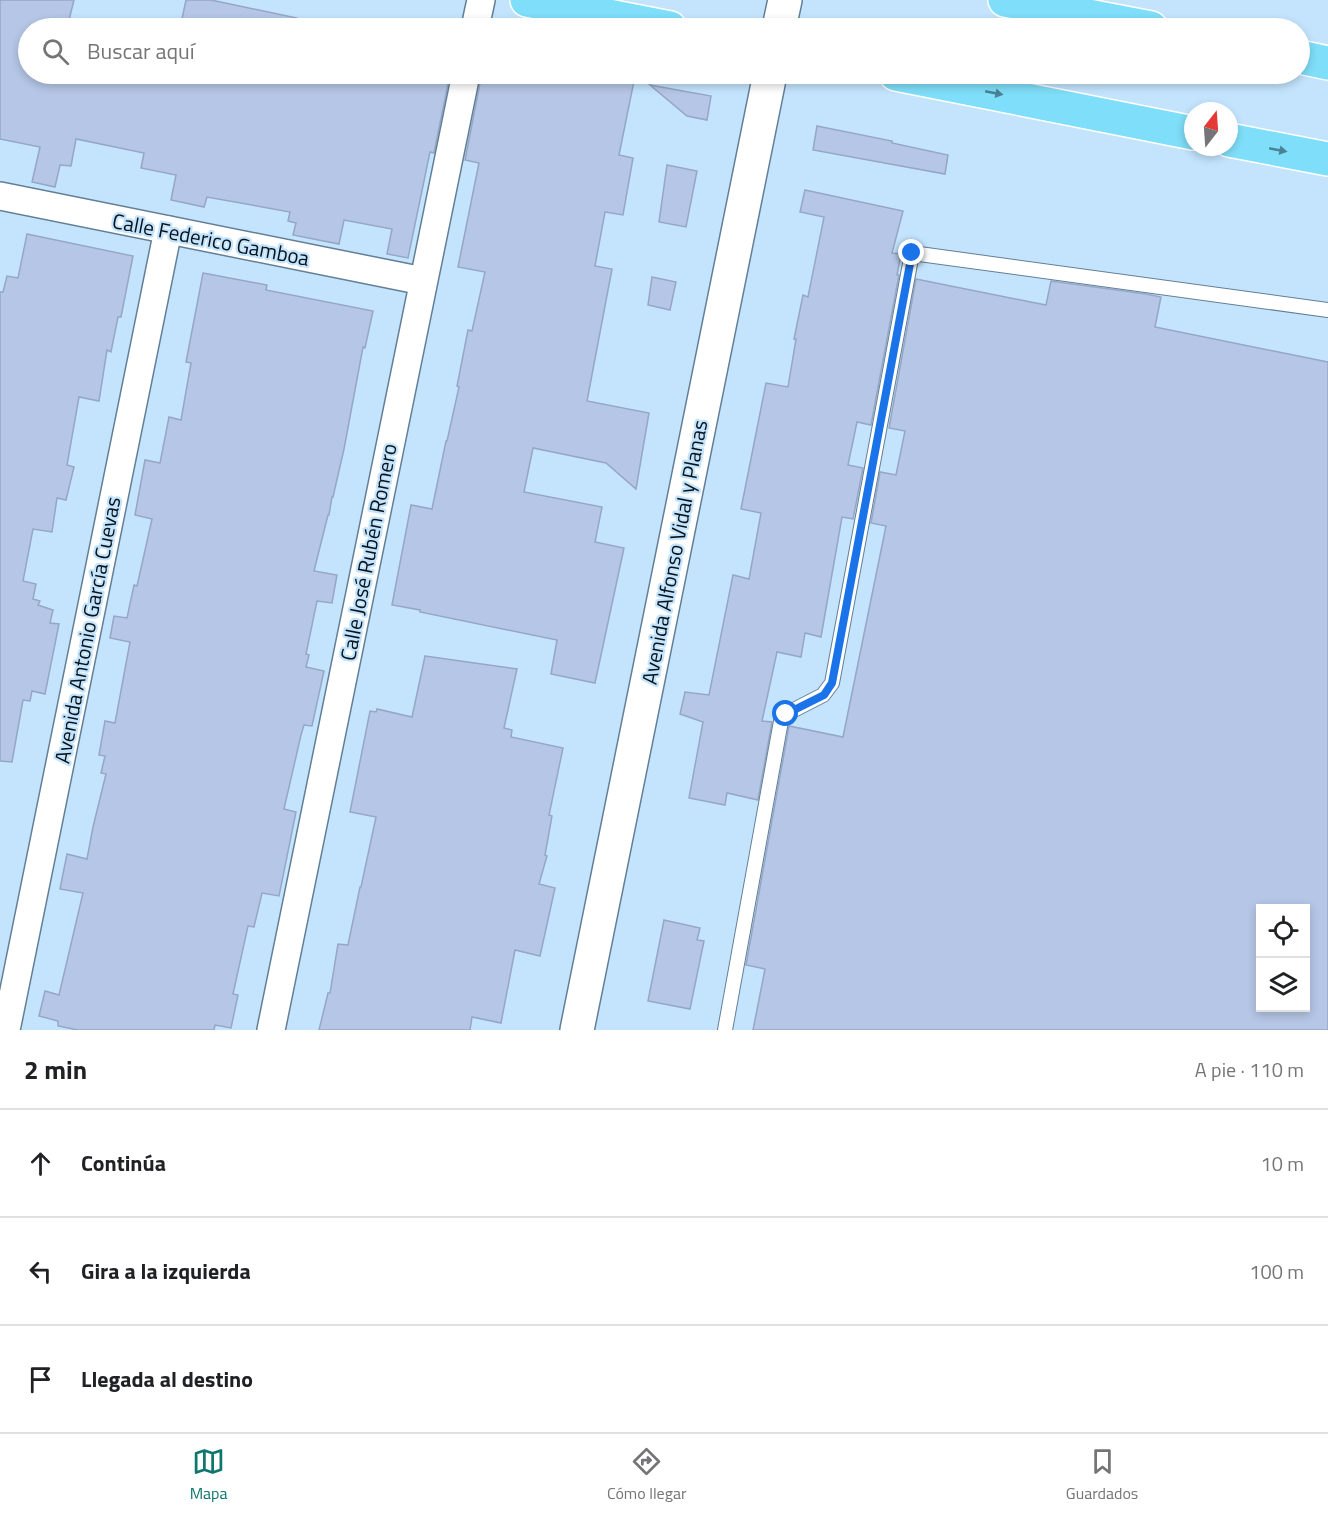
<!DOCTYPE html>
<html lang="es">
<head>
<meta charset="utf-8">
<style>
  :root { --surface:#fff; --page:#f2f2f2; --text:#202124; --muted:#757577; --line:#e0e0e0; --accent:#0f766e }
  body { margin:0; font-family:"Titillium Web",sans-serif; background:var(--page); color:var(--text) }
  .controls { position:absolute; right:18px; bottom:18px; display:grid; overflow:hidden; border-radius:0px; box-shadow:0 3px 9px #0003 }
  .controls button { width:54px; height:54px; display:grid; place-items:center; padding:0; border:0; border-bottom:2px solid var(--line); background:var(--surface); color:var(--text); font:30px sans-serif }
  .compass { position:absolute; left:1184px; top:102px; width:54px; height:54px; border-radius:50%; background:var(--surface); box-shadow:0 3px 9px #0003; rotate:17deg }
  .stop { position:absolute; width:18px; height:18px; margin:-14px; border:4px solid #1a73e8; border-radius:50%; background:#fff }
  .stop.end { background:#1a73e8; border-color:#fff; box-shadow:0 2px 6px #0008 }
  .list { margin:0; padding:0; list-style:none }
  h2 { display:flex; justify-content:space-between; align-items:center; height:78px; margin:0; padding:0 24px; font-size:26px }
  h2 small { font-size:20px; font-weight:400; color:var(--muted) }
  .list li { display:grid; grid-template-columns:39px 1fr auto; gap:18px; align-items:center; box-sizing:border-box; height:108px; padding:0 24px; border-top:2px solid var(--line) }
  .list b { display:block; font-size:22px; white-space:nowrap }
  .list em { font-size:20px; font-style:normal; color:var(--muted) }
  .icon { flex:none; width:33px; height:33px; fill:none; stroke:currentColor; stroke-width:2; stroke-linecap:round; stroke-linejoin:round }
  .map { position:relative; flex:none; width:1328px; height:1030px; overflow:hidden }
  .search { position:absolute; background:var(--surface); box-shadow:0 3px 9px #0003; left:18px; right:18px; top:18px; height:66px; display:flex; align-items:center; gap:15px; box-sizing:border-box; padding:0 21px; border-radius:33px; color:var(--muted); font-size:22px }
  .sheet { height:402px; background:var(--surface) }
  nav { display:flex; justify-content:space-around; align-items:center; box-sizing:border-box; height:84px; border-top:2px solid var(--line); background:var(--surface); font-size:16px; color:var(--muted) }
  nav a { display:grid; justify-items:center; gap:3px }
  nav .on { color:var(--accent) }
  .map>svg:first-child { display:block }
  .building { fill:#b5c6e6; stroke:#96a6c5; stroke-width:1.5; fill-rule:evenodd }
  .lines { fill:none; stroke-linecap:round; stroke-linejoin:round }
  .service-casing { stroke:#627f96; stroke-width:16 }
  .minor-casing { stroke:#627f96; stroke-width:30 }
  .secondary-casing { stroke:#627f96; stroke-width:36 }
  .primary-casing { stroke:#fff; stroke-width:36 }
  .service { stroke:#fff; stroke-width:14 }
  .minor { stroke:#fff; stroke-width:27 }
  .secondary { stroke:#fff; stroke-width:33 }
  .primary { stroke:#7fdef9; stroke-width:33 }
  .oneway { fill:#498396 }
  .route { stroke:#1a73e8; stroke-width:8 }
  .labels { text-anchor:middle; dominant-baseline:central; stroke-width:4.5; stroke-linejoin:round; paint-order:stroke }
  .street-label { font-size:21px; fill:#08141c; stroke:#c4e4fe }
</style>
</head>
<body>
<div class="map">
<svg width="1328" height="1030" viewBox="0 0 1328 1030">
  <rect width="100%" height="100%" fill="#c4e4fe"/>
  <g class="building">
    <polygon points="0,0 74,0 67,28 28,28 28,74 450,74 434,153 430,152 408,258 387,254 392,229 344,220 339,244 293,235 296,223 288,221 290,212 207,197 204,207 171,200 176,175 141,168 144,153 76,139 71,166 60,165 55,187 32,182 40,147 0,139"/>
    <polygon points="186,0 211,0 297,18 296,28 180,28"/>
    <polygon points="485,74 597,74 634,81 619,155 633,158 623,215 605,212 595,266 612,269 587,401 649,413 636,489 606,463 533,448 524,492 602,507 595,542 624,548 595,683 551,674 557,640 420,612 420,610 392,605 411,505 432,509 446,441 447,441 459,387 457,386 468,330 472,331 485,272 458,267 479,163 465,160 481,78 484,79"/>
    <polygon points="650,85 711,96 707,120 687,116"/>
    <polygon points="817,126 892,141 892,143 948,155 945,174 813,150"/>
    <polygon points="667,165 697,171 686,227 659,222"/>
    <polygon points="805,190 903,211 892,253 901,254 897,275 899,275 871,425 857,422 848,465 863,468 853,519 842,517 821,637 805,633 801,657 777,652 762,721 772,722 758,800 727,793 725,805 689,798 703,722 680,714 685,692 709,695 733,575 749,579 761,513 741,509 766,383 788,387 796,339 794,339 803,295 808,297 824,217 800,212"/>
    <polygon points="27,234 133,256 121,317 118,317 111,352 107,350 99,401 79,397 67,465 74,467 66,500 57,498 52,532 33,529 23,581 36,584 33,599 40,601 38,605 53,610 50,623 59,624 45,694 32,691 30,701 23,700 12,762 0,761 0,292 3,292 7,276 18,278"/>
    <polygon points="203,273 267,285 266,290 373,311 365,348 363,347 344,449 333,497 332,497 329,515 328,515 314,571 337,575 332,603 317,601 306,654 309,655 306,667 324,671 312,726 304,725 301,735 284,809 296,812 279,896 262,893 254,927 248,926 233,994 238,995 231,1028 215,1025 214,1030 78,1030 58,1026 58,1021 39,1016 45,991 59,995 83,893 60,889 67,854 87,859 93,827 106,774 101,773 105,756 99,755 105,721 115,723 130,642 110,638 114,616 127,618 134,585 137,586 152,519 135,515 145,460 160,463 169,417 181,420 191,363 186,362"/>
    <polygon points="652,277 676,282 670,310 648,305"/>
    <path d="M916 279 1046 305 1051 281 1146 294 1161 297 1155 327 1328 362V1030H753L765 969 746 965 789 726 843 737 886 526 871 523 880 472 896 475 905 431 889 428ZM1260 909H1305V1008H1260Z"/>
    <polygon points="425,656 517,669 504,728 512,730 511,737 563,748 549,815 552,816 545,855 547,856 539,884 555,888 540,956 515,950 501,1023 472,1017 470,1030 319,1030 328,993 330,993 338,944 348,945 360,887 361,887 376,817 350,812 370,711 376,712 377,709 412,717"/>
    <polygon points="664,920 700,928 697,940 704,941 690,1009 648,1001"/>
  </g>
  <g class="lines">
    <g class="service-casing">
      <polyline id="service" points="725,1030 781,721 786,714 823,695 832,683 912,253 1328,310"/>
    </g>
    <g class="minor-casing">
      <g id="minor">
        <polyline points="475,28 481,0"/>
        <polyline points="0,196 423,281"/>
        <polyline points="6,1030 168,230"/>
        <polyline points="271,1030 466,74"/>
      </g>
    </g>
    <g class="secondary-casing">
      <g id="secondary">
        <polyline points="779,28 785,0"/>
        <polyline points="577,1030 770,74"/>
      </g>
    </g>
    <g class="primary-casing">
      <g id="primary">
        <polyline points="527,0 670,28"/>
        <polyline points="1005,0 1151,28"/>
        <polyline points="1300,57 1328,63"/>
        <polyline points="896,74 1193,133"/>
        <polyline points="1229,140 1328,159"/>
      </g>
    </g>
    <use href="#service" class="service"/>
    <use href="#minor" class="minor"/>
    <use href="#secondary" class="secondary"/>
    <use href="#primary" class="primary"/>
  </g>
  <defs><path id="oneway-solid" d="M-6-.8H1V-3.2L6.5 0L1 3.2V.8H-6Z" transform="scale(1.5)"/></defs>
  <g class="oneway">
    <use href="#oneway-solid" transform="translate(994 93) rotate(11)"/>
    <use href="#oneway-solid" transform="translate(1278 150) rotate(11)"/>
  </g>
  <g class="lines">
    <polyline class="route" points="786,714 824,695 832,683 912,253"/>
  </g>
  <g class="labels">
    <g class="street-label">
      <text transform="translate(211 239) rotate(11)">Calle Federico Gamboa</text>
      <text transform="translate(368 552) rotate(-79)">Calle José Rubén Romero</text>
      <text transform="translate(674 552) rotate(-79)">Avenida Alfonso Vidal y Planas</text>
      <text transform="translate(87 630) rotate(-79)">Avenida Antonio García Cuevas</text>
    </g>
  </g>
</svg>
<div class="controls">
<button><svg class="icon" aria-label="locate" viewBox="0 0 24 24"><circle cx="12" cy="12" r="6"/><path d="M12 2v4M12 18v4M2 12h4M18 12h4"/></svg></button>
<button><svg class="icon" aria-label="layers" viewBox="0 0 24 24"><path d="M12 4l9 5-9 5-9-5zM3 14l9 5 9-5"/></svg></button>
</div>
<svg class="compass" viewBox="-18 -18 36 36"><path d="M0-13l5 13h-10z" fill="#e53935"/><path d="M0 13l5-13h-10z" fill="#757577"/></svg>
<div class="stop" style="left:786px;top:714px"></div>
<div class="stop end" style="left:912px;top:253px"></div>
<div class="search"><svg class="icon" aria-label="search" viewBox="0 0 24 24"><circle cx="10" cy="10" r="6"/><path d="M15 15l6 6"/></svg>Buscar aquí</div>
</div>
<section class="sheet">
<h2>2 min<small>A pie · 110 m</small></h2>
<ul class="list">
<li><svg class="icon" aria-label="ahead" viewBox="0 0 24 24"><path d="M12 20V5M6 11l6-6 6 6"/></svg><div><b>Continúa</b></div><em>10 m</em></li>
<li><svg class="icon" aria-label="left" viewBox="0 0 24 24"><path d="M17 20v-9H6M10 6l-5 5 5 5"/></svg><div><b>Gira a la izquierda</b></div><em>100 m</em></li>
<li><svg class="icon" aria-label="arrive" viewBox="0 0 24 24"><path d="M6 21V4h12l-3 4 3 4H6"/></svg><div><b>Llegada al destino</b></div></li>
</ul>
</section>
<nav>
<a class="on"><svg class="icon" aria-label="map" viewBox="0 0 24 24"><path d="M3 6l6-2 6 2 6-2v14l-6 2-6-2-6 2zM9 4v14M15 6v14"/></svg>Mapa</a>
<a><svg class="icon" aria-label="directions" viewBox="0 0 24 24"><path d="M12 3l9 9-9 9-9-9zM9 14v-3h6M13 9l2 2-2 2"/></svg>Cómo llegar</a>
<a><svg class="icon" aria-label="saved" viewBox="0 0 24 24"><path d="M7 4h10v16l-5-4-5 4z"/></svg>Guardados</a>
</nav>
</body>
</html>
